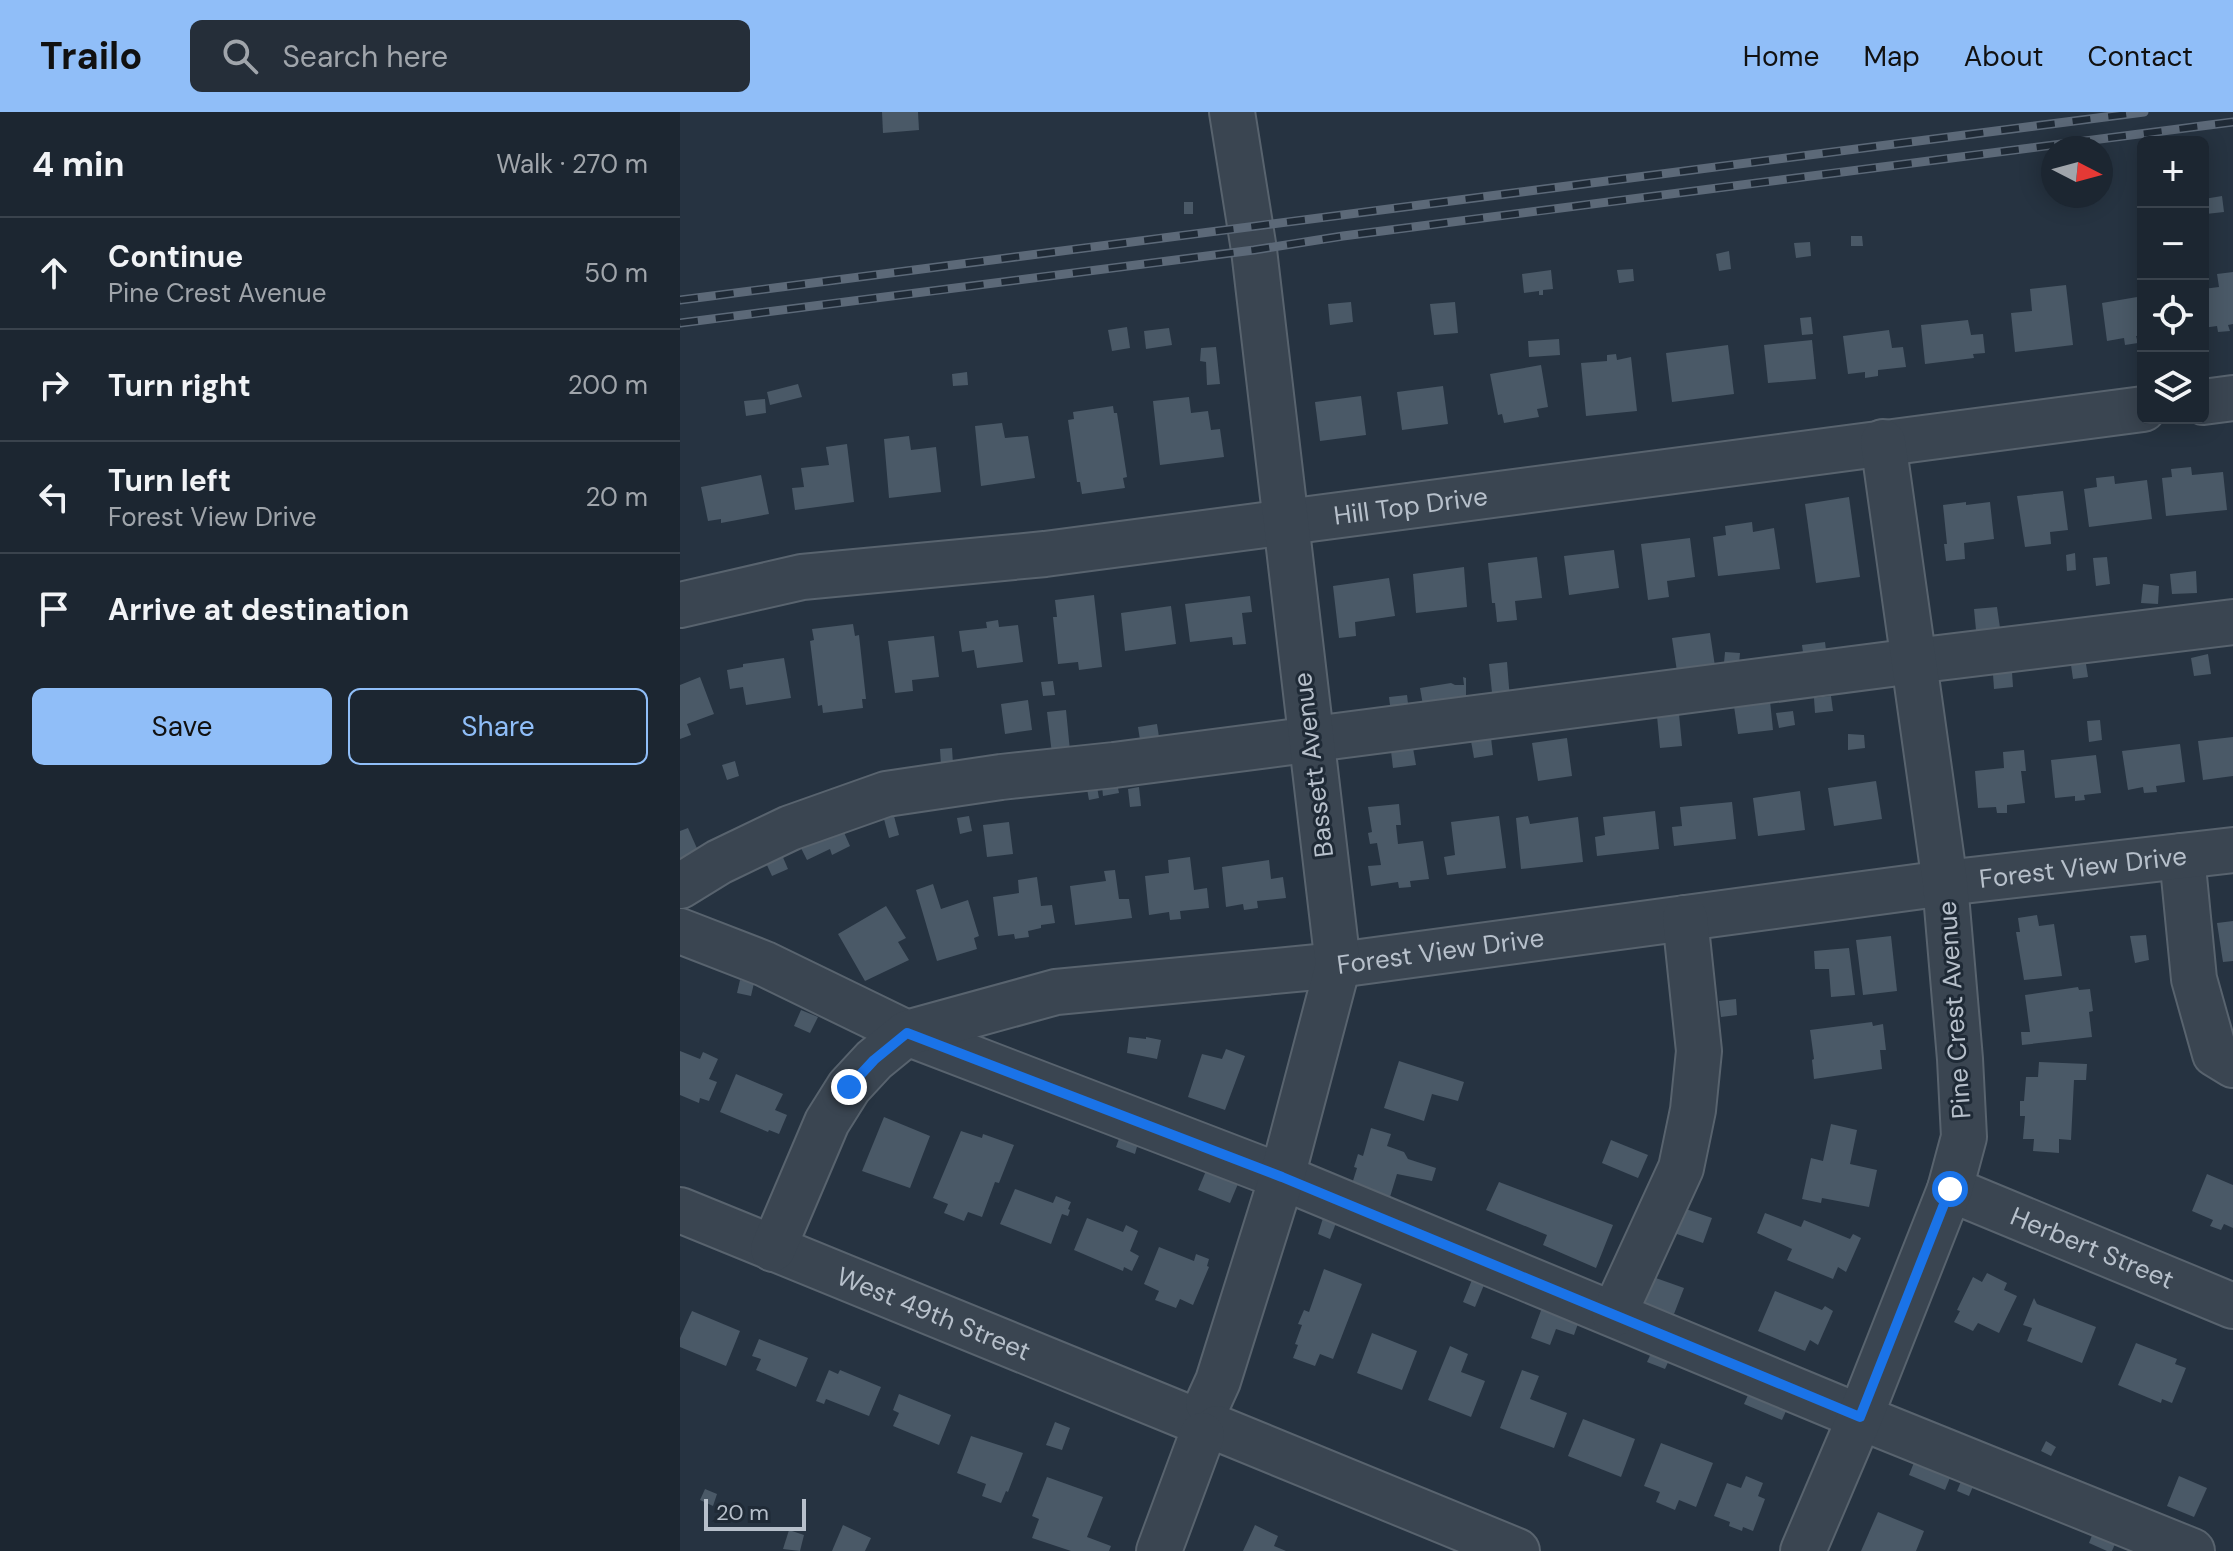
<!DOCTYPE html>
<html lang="en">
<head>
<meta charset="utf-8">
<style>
  :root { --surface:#1c2631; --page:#252e39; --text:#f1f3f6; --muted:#a0a5ab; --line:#3a434d; --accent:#90bef8 }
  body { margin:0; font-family:"DM Sans",sans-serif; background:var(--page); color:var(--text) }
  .controls { position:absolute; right:24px; top:24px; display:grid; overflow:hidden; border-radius:12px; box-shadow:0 4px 20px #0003 }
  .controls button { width:72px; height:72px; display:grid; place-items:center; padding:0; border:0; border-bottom:2px solid var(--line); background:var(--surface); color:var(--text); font:40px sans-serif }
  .compass { position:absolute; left:1361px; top:24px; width:72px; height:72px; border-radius:50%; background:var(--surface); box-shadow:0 4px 20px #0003; rotate:96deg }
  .scale { position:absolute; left:24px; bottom:20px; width:102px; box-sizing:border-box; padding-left:8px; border:4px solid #b7c0cb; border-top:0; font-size:22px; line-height:28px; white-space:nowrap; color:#b7c0cb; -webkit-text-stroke:6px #1f2a36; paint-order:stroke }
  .stop { position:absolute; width:24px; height:24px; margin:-18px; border:6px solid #1a73e8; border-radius:50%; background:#fff }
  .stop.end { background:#1a73e8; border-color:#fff; box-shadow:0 2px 8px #0008 }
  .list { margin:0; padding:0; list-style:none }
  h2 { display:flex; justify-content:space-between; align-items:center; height:104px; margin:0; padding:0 32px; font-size:34px }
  h2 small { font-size:26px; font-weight:400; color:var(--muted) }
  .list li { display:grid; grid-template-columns:52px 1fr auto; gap:24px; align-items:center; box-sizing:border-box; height:112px; padding:0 32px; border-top:2px solid var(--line) }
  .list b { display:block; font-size:30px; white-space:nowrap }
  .list p { margin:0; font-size:26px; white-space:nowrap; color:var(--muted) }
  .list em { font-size:26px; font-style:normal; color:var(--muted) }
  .actions { display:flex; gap:16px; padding:24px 32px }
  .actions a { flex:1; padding:18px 0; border:2px solid var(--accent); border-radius:12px; text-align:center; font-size:28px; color:var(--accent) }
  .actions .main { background:var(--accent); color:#111 }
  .icon { flex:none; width:44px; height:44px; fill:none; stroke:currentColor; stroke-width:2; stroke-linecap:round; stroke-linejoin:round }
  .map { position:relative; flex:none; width:1553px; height:1439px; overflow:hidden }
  header { display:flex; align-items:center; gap:48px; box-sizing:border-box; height:112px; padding:0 40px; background:var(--accent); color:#111 }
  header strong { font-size:38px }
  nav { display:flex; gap:44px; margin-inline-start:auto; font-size:28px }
  .search { width:560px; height:72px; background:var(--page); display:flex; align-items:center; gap:20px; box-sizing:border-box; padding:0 28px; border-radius:12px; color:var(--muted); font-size:30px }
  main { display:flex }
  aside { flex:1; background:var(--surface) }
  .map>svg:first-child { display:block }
  .building { fill:#4a5967 }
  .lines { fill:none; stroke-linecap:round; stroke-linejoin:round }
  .minor-casing { stroke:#58636e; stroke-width:48 }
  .minor { stroke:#3a4551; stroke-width:44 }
  .rail-casing { stroke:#5c6978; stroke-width:9 }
  .rail { stroke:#1f2a36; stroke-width:6; stroke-dasharray:18; stroke-linecap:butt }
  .route { stroke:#1a73e8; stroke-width:10 }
  .labels { text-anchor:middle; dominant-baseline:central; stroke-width:6; stroke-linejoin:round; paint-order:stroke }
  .street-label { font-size:26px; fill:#b7c0cb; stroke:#1f2a36 }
</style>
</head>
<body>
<header>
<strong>Trailo</strong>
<div class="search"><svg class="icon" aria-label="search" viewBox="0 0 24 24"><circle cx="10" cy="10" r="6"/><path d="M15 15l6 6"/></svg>Search here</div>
<nav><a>Home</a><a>Map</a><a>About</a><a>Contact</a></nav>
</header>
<main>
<aside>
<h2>4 min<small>Walk · 270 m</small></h2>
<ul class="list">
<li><svg class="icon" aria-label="ahead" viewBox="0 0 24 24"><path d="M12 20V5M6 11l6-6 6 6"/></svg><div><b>Continue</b><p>Pine Crest Avenue</p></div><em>50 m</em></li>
<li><svg class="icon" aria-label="right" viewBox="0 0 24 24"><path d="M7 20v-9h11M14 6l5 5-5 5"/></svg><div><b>Turn right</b></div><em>200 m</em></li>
<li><svg class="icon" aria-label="left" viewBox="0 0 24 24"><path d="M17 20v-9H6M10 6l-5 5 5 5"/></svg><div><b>Turn left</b><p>Forest View Drive</p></div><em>20 m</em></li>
<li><svg class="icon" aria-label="arrive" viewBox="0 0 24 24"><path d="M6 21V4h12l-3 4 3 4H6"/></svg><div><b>Arrive at destination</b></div></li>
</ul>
<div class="actions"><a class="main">Save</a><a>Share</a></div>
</aside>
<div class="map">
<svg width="1553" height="1439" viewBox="0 0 1553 1439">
  <rect width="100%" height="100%" fill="#263341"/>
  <g class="building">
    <polygon points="202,0 238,0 239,18 203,21"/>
    <polygon points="1542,84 1544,100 1526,102 1524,87"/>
    <rect x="504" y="90" width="9" height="12"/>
    <polygon points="1171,124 1182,124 1183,134 1171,134"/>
    <polygon points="1130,130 1131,144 1116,146 1114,131"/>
    <polygon points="1049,139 1051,157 1039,159 1036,142"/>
    <polygon points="953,157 954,169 939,171 937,158"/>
    <polygon points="871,158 873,177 863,178 863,183 859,183 859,179 844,181 842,162"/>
    <polygon points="1553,160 1553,212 1548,213 1550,219 1538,220 1537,214 1523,216 1523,177 1539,175 1537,162"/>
    <polygon points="1386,173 1393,233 1335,240 1331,201 1352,199 1350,177"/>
    <polygon points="1463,184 1463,224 1456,224 1458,231 1445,233 1444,226 1427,229 1422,191"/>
    <polygon points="671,190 673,210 650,213 648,192"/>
    <polygon points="775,190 778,221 754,223 750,192"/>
    <polygon points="1131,205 1133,222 1122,223 1120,206"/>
    <polygon points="1288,208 1291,223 1303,222 1305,241 1293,242 1294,246 1245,252 1241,213"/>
    <polygon points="447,215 450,236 432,239 428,218"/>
    <polygon points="489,216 492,233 466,237 464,219"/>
    <polygon points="1209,218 1212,236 1223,235 1226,255 1198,258 1198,264 1185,266 1185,260 1168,262 1163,224"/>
    <polygon points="879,227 880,243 849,245 848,229"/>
    <polygon points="1132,228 1136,267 1088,271 1084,233"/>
    <polygon points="1048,233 1054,282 992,290 986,241"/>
    <polygon points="536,235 540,272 527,273 526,250 520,249 521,236"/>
    <polygon points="936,242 937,248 951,245 957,299 906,304 901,251 927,249 927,243"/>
    <polygon points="861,253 868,295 857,297 859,305 824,311 822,302 818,303 810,262"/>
    <polygon points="287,260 288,273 273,274 272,262"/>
    <polygon points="118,272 122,285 90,293 87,280"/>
    <polygon points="763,274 768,312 722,318 717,280"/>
    <polygon points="681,284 686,323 640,329 635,290"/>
    <polygon points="509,285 511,301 528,299 531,318 540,317 544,345 480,353 473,289"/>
    <polygon points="85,287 86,301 66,304 64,289"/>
    <polygon points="433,294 434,301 437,301 447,365 443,366 445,376 402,382 400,370 397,370 388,308 394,307 393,300"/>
    <polygon points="322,311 325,326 348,324 355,366 301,374 295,314"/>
    <polygon points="229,324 231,338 256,335 261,380 209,386 204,327"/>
    <polygon points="167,332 174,390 115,398 112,376 124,375 121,356 149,353 146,335"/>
    <polygon points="1511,355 1512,363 1543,360 1547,398 1486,404 1482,366 1492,365 1491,357"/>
    <polygon points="81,363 89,402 41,411 41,407 28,409 21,375"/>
    <polygon points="1434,364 1435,372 1467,368 1472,407 1409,415 1404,377 1417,375 1416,366"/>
    <polygon points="1383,379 1388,418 1370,420 1371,432 1345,435 1337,384"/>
    <polygon points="1169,385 1180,465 1136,471 1125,392"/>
    <polygon points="1286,390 1286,393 1310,390 1314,427 1284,431 1285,447 1266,449 1264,432 1267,432 1263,393"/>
    <polygon points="1072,410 1073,420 1094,416 1100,457 1038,464 1033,425 1046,423 1045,414"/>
    <polygon points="1010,426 1015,465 987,469 989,485 968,488 961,432"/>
    <polygon points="934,438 939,476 889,483 884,444"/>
    <polygon points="1395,441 1396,458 1387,459 1386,443"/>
    <polygon points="857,445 862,486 835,489 837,508 817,510 815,491 812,491 808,451"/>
    <polygon points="1427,445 1430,472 1416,474 1413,446"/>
    <polygon points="784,455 787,495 736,501 733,462"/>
    <polygon points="1516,459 1517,481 1492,482 1490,462"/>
    <polygon points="709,466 715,504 675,510 676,524 659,526 653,474"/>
    <polygon points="1463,472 1479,474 1478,492 1461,491"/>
    <polygon points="414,483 422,555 399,558 398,550 378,552 373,505 377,505 375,488"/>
    <polygon points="570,484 572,500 562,501 566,532 553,533 552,525 510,530 505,492"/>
    <polygon points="491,494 496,532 445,539 441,501"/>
    <polygon points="1317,495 1320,516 1296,518 1294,497"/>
    <polygon points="318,508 319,515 338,513 343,550 297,556 294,538 282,540 279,519 307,516 306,510"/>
    <polygon points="173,512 175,524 179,523 186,587 182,587 183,596 143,601 142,593 138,594 130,529 134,528 132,517"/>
    <polygon points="1030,521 1036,561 998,566 992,526"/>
    <polygon points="254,524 259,565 232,568 233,579 215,581 208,529"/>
    <polygon points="1145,530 1147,546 1124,548 1122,533"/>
    <polygon points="1045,540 1060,541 1059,552 1044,551"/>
    <polygon points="1528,542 1531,562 1514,564 1511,546"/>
    <polygon points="104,546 111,586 66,593 63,575 50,577 47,558 63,555 63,552"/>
    <polygon points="827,550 830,588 813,590 809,552"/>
    <polygon points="1406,552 1408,565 1393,567 1391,553"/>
    <polygon points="1332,560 1333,575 1314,577 1313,562"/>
    <polygon points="20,565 34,602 7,612 11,623 0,627 0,573"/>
    <polygon points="783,565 786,566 786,589 744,599 740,576 771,571 775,573 784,573"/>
    <polygon points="373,569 375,583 363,584 361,570"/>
    <polygon points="727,583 729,600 711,601 709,585"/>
    <polygon points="1151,584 1153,599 1135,601 1134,586"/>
    <polygon points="348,588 352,618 325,622 321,592"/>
    <polygon points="1090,589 1093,618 1058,622 1054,594"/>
    <polygon points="386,598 390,639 372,642 367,600"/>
    <polygon points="1113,599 1115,613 1099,616 1096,601"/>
    <polygon points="999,602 1002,634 980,636 977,604"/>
    <polygon points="1420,608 1422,628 1409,630 1407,609"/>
    <polygon points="477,612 479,625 460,628 458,615"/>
    <polygon points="1168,622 1184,623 1185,636 1168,638"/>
    <polygon points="1553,625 1553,664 1523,668 1518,629"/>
    <polygon points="811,626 813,643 794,646 791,629"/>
    <polygon points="887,626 892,664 858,669 852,631"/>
    <polygon points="1500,632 1505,670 1476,674 1477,680 1464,681 1463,675 1448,678 1442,639"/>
    <polygon points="272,636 273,652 261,653 260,637"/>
    <polygon points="733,636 736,653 713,656 711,639"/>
    <polygon points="1344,638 1346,659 1341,659 1345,691 1327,693 1327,701 1317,701 1316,695 1298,696 1295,659 1324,656 1323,640"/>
    <polygon points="1416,643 1421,681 1404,683 1405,688 1395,689 1395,684 1375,686 1371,648"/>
    <polygon points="55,649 59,664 47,668 42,653"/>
    <polygon points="1196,669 1202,707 1154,714 1148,676"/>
    <polygon points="437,671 439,681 423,684 422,674"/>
    <polygon points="417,675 419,686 409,688 407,677"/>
    <polygon points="459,675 461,694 450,695 448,677"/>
    <polygon points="1120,679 1125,718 1078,724 1073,686"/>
    <polygon points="1052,690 1056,727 994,734 992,715 1002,714 1000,695"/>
    <polygon points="719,692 721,713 716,713 718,732 743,729 749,767 730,769 731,775 719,776 718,770 691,774 688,754 701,753 697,731 690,732 688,721 692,720 688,695"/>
    <polygon points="975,699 979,737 917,744 915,725 925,723 923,705"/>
    <polygon points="214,704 219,723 209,726 204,707"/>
    <polygon points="289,704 292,719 280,722 277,706"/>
    <polygon points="819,704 826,756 767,763 764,745 775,743 771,710"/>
    <polygon points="848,704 850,712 898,705 903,750 841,757 836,706"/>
    <polygon points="329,710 333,742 307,745 303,713"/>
    <polygon points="8,716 19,741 0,751 0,719"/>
    <polygon points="162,716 170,734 152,743 150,737 127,748 121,736"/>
    <polygon points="102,743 108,757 92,764 86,751"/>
    <polygon points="510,745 514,778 527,776 529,796 500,799 501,807 490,808 489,800 469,803 465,764 489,761 488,748"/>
    <polygon points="589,748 591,767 603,765 606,786 577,789 578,796 564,798 563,792 546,795 542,755"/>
    <polygon points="435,758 439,787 449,787 452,806 395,813 390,774 426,769 424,759"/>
    <polygon points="357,765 361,794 372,793 375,811 361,813 361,816 348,819 349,825 335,827 334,822 318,824 313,785 339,781 338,768"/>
    <polygon points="253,772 261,797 288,788 299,824 294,826 297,837 257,849 236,778"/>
    <polygon points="206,794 226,826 218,830 229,848 185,869 158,822"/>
    <polygon points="1357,803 1359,814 1374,812 1382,864 1344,868 1336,820 1340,820 1338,806"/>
    <polygon points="1553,809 1553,849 1543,850 1537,811"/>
    <polygon points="1466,823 1469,848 1455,851 1450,824"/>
    <polygon points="1211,824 1217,879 1183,883 1176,828"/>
    <polygon points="1169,836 1175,883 1151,885 1149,857 1135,857 1134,839"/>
    <polygon points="60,868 74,871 71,884 57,881"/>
    <polygon points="1398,875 1399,878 1410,877 1413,899 1409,900 1412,925 1342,933 1341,920 1350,920 1345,883"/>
    <polygon points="1056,887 1057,903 1041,905 1039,889"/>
    <polygon points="121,898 138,905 130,921 114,914"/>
    <polygon points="1192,910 1193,914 1203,912 1206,938 1200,938 1202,957 1134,967 1132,948 1134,947 1130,918"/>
    <polygon points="449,925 466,927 466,925 481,928 477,947 447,941"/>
    <polygon points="546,937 565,944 545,998 508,985 522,942 542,947"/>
    <polygon points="0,939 20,947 23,940 38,947 29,967 37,970 29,989 20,986 19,991 0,983"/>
    <polygon points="719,949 784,970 778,989 752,982 744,1009 704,996"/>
    <polygon points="1359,950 1407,952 1406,968 1394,968 1391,1028 1379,1027 1379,1041 1353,1039 1354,1027 1343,1027 1345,1004 1340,1004 1340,989 1344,989 1346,965 1358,965"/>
    <polygon points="56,962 103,982 95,998 107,1003 99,1022 89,1018 88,1020 40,1000"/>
    <polygon points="204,1005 250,1024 230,1076 182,1059"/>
    <polygon points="1151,1012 1177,1018 1170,1052 1197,1058 1189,1095 1142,1086 1141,1091 1122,1087 1131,1046 1143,1049"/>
    <polygon points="691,1016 711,1022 707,1034 724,1040 728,1047 756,1056 752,1069 717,1062 710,1085 672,1072 677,1056 674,1055 678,1042 683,1044"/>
    <polygon points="281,1019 302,1026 303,1022 334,1033 319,1071 315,1070 302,1105 288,1100 284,1109 264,1101 268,1092 253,1086"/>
    <polygon points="440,1024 458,1031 455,1042 436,1035"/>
    <polygon points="931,1028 968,1043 958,1066 922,1051"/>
    <polygon points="528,1054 560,1067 550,1091 518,1078"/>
    <polygon points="1527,1062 1553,1073 1553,1116 1544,1112 1541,1118 1530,1114 1533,1108 1512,1099"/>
    <polygon points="819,1070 933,1113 916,1156 863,1133 867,1123 806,1098"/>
    <polygon points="335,1077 373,1091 376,1084 391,1090 388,1097 390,1098 388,1104 382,1102 371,1132 320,1112"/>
    <polygon points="1003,1096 1032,1106 1023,1131 994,1121"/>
    <polygon points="1085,1101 1121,1115 1124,1108 1170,1127 1173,1122 1181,1126 1166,1160 1158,1155 1153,1167 1107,1148 1112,1137 1077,1121"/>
    <polygon points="407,1106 443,1120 446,1113 458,1119 450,1139 459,1144 452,1159 444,1155 443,1159 394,1138"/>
    <polygon points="643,1106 656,1111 650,1127 638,1122"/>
    <polygon points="479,1135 514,1149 516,1142 529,1147 527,1154 529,1155 513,1193 500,1187 496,1196 475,1188 479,1179 464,1172"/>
    <polygon points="644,1157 682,1172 653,1247 640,1242 635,1254 613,1246 618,1233 615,1232 622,1213 618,1212 624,1198 629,1200"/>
    <polygon points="796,1158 808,1163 795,1195 783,1190"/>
    <polygon points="1307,1161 1327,1171 1324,1178 1337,1184 1319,1221 1298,1211 1293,1219 1274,1210 1280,1199 1277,1198 1293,1165 1302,1170"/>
    <polygon points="973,1165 1004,1176 994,1202 963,1191"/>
    <polygon points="1095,1179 1142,1198 1145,1194 1153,1199 1138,1233 1130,1228 1125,1239 1078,1219"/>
    <polygon points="1354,1186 1357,1192 1416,1215 1402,1251 1347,1229 1352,1216 1343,1213"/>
    <polygon points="863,1193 900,1206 894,1223 876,1217 870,1233 851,1226"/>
    <polygon points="12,1199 60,1219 46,1254 0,1235 0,1226"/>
    <polygon points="692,1221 737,1239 722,1278 677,1261"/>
    <polygon points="79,1227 128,1246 116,1275 76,1258 81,1247 72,1244"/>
    <polygon points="1456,1231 1497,1247 1495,1252 1506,1256 1492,1291 1482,1287 1481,1291 1438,1273"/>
    <polygon points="770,1234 788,1242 781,1260 805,1269 791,1305 748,1288"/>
    <polygon points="973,1237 991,1244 985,1257 967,1250"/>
    <polygon points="149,1258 158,1262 160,1258 201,1275 189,1304 146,1287 144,1292 136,1289"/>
    <polygon points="842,1258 859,1264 850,1287 887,1301 874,1336 820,1316"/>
    <polygon points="1073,1272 1111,1288 1102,1308 1064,1292"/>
    <polygon points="219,1282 271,1303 259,1333 213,1314 219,1301 213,1298"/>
    <polygon points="903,1307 955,1327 941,1365 888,1344"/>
    <polygon points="375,1310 390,1316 382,1338 366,1333"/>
    <polygon points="291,1324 343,1341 328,1380 326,1379 321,1391 302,1384 306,1372 277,1361"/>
    <polygon points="1366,1329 1376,1335 1371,1344 1361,1339"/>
    <polygon points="981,1331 1033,1351 1016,1395 999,1388 995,1398 976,1390 980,1380 964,1374"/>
    <polygon points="1237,1343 1273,1358 1265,1378 1229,1363"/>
    <polygon points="1066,1364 1083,1371 1078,1384 1085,1387 1073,1419 1063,1415 1062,1419 1049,1414 1050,1410 1034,1404 1047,1371 1061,1376"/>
    <polygon points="1499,1364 1527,1376 1514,1405 1487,1394"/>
    <polygon points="367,1365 423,1385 407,1425 431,1434 429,1439 391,1439 352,1426 359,1407 352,1404"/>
    <polygon points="1282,1367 1294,1372 1289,1384 1277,1379"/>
    <polygon points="25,1377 37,1382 33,1394 20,1388"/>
    <polygon points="1198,1400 1244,1419 1236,1439 1181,1439"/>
    <polygon points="1418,1408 1441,1418 1432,1439 1427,1439 1409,1431"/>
    <polygon points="163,1413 191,1426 185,1439 152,1439"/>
    <polygon points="575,1413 598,1424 594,1434 606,1439 563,1439"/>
    <polygon points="109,1418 124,1423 120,1439 103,1437"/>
  </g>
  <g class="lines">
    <g class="minor-casing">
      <g id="minor">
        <polyline points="1523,290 1553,286"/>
        <path id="s1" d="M0 493 122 465 365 442 1463 297"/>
        <polyline points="1502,744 1514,867 1535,942 1553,953"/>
        <polyline points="0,774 39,750 110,716 206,682 321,665 434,653 1234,549 1553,510"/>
        <polyline points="0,819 85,852 227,921 602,1065 1180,1305 1512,1439"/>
        <path id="s2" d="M1270 1077 1553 1194"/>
        <path id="s3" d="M0 1098 507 1305"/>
        <path id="s4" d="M93 1137 147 1010 169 975 194 948 227 921 376 880 658 853 1265 771 1553 738"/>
        <polyline points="934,1202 1001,1056 1013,998 1019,939 1005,806"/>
        <polyline points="528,1291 538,1269 602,1065 658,853 574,138 552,0"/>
        <polyline points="537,1316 837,1439"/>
        <polyline points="479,1439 522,1323"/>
        <polyline points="1123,1439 1180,1305 1270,1077 1284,1025 1280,947 1265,771 1203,330"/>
      </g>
    </g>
    <use href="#minor" class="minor"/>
    <g class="rail-casing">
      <g id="rail">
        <polyline points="0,188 1464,0"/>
        <polyline points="0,211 574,138 663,124 1553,10"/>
      </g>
    </g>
    <use href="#rail" class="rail"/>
  </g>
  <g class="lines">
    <polyline class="route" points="169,975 194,948 227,921 602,1065 1180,1305 1270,1077"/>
  </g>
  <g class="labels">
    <g class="street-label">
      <text stroke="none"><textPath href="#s1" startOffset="738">Hill Top Drive</textPath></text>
      <text transform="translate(633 653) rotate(-97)">Bassett Avenue</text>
      <text stroke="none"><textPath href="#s4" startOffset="1448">Forest View Drive</textPath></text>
      <text stroke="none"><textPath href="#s4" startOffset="800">Forest View Drive</textPath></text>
      <text transform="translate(1274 898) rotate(-94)">Pine Crest Avenue</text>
      <text stroke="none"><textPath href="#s2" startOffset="154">Herbert Street</textPath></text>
      <text stroke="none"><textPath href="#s3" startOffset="274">West 49th Street</textPath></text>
    </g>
  </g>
</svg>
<div class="controls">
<button>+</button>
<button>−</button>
<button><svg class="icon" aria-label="locate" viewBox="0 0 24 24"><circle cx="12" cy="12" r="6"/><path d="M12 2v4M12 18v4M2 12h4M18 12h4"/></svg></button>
<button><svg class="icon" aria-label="layers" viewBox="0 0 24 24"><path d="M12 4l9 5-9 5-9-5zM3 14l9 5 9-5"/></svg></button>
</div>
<svg class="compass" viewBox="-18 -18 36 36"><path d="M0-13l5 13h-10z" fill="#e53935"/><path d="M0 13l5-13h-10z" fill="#a0a5ab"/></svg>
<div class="scale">20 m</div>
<div class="stop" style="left:1270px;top:1077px"></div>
<div class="stop end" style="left:169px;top:975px"></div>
</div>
</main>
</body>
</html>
